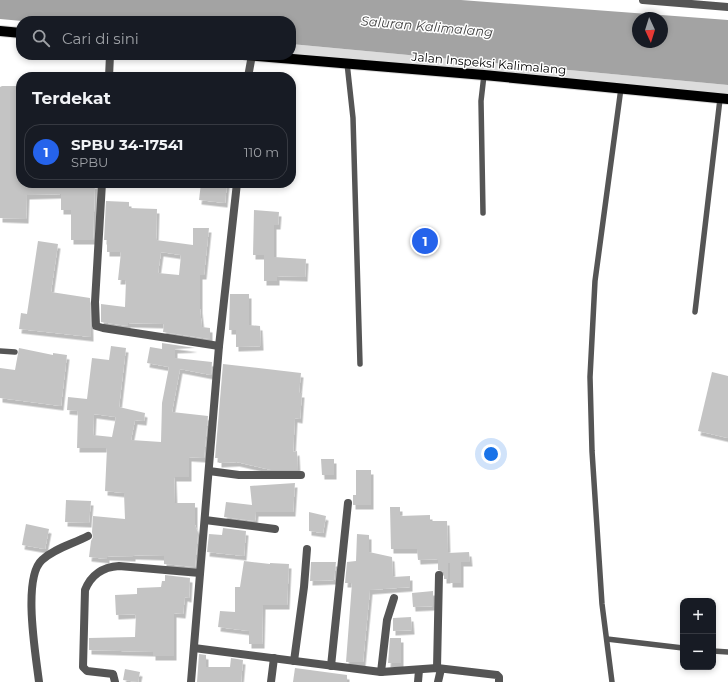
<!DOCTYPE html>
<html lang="id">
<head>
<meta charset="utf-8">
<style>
  :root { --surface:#171b24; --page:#20242c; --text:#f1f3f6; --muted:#9ea1a6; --line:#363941; --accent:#2563eb }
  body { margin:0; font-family:Montserrat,sans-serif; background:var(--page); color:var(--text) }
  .controls { position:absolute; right:12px; bottom:12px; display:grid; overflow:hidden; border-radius:8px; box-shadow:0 2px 6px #0003 }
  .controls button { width:36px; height:36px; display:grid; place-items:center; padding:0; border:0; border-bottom:1px solid var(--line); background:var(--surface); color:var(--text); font:20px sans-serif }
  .compass { position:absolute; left:632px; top:12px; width:36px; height:36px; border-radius:50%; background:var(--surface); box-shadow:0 2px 6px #0003; rotate:176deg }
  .you { position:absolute; left:491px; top:454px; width:14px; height:14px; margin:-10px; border:3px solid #fff; border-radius:50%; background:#1a73e8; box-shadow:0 0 0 6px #1a73e833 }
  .badge { display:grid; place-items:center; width:26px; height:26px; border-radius:50%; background:var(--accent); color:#fff; font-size:13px; font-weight:700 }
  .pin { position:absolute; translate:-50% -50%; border:2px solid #fff; box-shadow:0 1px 4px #0006 }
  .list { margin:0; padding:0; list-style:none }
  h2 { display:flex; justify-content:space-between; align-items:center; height:52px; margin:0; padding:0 16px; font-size:17px }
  h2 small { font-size:13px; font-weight:400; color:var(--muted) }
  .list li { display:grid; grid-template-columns:26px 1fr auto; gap:12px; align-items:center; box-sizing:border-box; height:56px; margin:0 8px 8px; padding:0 8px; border:1px solid var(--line); border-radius:16px }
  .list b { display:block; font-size:15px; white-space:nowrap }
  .list p { margin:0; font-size:13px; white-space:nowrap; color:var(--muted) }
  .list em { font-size:13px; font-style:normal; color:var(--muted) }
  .icon { flex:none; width:22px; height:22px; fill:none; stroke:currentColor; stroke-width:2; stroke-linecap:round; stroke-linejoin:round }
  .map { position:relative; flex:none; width:728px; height:682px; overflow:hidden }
  .search { position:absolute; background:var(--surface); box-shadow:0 2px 6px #0003; left:16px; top:16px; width:280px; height:44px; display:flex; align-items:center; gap:10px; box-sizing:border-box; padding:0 14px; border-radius:16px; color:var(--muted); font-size:15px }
  .panel { position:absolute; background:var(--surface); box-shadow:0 2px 6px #0003; left:16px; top:72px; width:280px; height:116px; border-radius:16px }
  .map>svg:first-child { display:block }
  .green { fill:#dcdcdc }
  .water { fill:#a3a3a3; fill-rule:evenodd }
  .building { fill:#c4c4c4; fill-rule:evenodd; filter:url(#shadow) }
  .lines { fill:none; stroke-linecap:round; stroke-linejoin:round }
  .primary-casing { stroke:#dbdbdb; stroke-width:12 }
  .lane { stroke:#555; stroke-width:5.5 }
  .street { stroke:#555; stroke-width:8 }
  .primary { stroke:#000; stroke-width:10 }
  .labels { text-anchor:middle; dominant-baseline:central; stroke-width:3; stroke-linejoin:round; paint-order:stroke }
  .street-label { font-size:12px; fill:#000; stroke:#fff }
  .water-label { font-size:13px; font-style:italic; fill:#444; stroke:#fff }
</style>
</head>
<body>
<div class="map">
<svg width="728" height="682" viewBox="0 0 728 682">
  <defs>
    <filter id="shadow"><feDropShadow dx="2.5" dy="4.5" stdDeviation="0" flood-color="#0004"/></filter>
  </defs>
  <rect width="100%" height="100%" fill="#fff"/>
  <polygon class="green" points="291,44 728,85 728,99 291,55"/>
  <path class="water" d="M0 0H461L728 20V85L291 44V21H22L0 19ZM638 18H662V42H638Z"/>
  <g class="building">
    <polygon points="2,86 21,86 21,183 95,184 93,240 71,240 71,210 61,210 61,194 27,195 26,219 0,218 0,87"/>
    <polygon points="201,183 227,183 225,203 199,200"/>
    <path d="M106 201 129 202V208L157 209 156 240 193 245V228H209L204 275H200V309L202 327 210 328V339L163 332 164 324 128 323V326L101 322V304L125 307 126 280H118L121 252H107V240H104ZM161 252 181 255 179 275 158 273Z"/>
    <polygon points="254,210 279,212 278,225 274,225 274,257 306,259 305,277 277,276 277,281 264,281 264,255 253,255"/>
    <polygon points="38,241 58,244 51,292 90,298 91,337 19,329 21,313 27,314"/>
    <polygon points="230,294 249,294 249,325 260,326 261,346 236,347 236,330 229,330"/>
    <path d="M162 343 195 348 175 349V358L212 362 211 375 180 369 172 412 208 416 204 458 189 457V477H174L175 503H195V525L198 533 195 567 164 564V556L133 555V557L107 556V559L89 557 91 541 93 537 92 532 93 516 125 519 124 493 105 491 107 448H77L78 411 67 410 68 397 87 399 92 358 109 360 111 346 126 348 119 407 145 413 144 421 135 420 131 440 161 442 162 403 169 367 147 363 150 347 162 349ZM94 414 116 417 112 437 93 435Z"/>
    <polygon points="19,348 53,355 53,353 67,355 61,406 0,398 0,368 15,370"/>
    <polygon points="223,364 301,373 299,393 302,393 300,419 295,418 293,452 297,451 298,470 271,470 237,462 219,463 219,458 215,458"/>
    <polygon points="712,372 728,376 728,438 698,431"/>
    <polygon points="321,459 334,459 334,475 322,475"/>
    <polygon points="356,470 371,470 371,505 353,505 353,495 356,495"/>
    <polygon points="295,483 293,512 256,512 255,521 224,517 226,502 252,505 250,486"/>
    <polygon points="66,500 91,501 89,523 65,522"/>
    <polygon points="390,507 400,507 400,516 430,515 430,521 447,521 448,553 469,552 470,562 461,562 461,583 450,583 450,563 448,563 448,579 444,579 444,572 438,570 438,559 418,560 417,549 391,549"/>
    <polygon points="309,512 326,516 323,533 309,531"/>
    <polygon points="26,524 49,529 45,549 22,545"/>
    <polygon points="223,528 246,531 244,556 207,552 209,534 222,535"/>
    <polygon points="357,534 369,535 369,552 392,557 393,577 410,576 410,587 370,590 363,662 346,662 352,583 345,583 347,562 356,561"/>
    <polygon points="244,561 270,564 270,563 289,564 287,605 263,605 262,644 249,644 249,631 218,627 220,611 235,612 235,587 240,587"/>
    <polygon points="311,562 336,562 334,580 310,581"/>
    <polygon points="165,575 190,578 189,598 185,597 183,614 174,613 174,656 153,656 153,652 89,650 89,638 135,637 136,614 116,615 115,595 137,594 137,588 161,587 162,581 165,581"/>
    <polygon points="433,591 433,606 413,607 412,593"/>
    <polygon points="411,617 412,630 393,631 393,618"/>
    <polygon points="390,638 401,638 401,663 388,663"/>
    <polygon points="199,654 206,655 206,667 230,667 231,658 243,660 241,682 197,682"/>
    <polygon points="295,668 347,675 347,682 293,682"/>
    <polygon points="125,669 140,672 138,682 123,680"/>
  </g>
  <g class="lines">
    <g class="primary-casing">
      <g id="primary">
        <polyline points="0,31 21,33"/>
        <polyline points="246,55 484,75 728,99"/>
      </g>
    </g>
    <g class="lane">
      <polyline points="347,63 353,118 360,364"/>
      <polyline points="483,213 481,101 484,75"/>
      <polyline points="695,312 720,99"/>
      <polyline points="0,351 15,352"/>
      <polyline points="607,639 683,648"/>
      <polyline points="713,651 728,652"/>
      <polyline points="612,682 602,604 592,451 590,377 595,281 621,88"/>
    </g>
    <g class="street">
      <polyline points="643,0 728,7"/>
      <polyline points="109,77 110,55"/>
      <polyline points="248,77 252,55"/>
      <polyline points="102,183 95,302 96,326 103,328 219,346"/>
      <polyline points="209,471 239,475 301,475"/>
      <polyline points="205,520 275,529"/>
      <polyline points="194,648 381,672 437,668 497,675 499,677 499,682"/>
      <polyline points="294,661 304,587 307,549"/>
      <polyline points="331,666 348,503"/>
      <polyline points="437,668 439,575"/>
      <polyline points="381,672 387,620 394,598"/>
      <path d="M39 682C36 656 22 578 42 560 55 548 73 544 88 536"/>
      <path d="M115 682 113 674 87 671 83 667 85 590C91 575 103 567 119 566L200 573"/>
      <polyline points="191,682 219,346 237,183"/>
      <polyline points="271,682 274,658"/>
      <polyline points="418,682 419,670"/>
      <polyline points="438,682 441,669"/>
    </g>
    <use href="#primary" class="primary"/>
  </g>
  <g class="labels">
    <g class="street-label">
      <text transform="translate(489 63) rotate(5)">Jalan Inspeksi Kalimalang</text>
    </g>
    <g class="water-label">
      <text transform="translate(427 26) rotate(5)">Saluran Kalimalang</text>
    </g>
  </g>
</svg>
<div class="controls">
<button>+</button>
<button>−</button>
</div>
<svg class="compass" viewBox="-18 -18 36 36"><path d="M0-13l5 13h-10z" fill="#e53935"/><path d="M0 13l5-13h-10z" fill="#9ea1a6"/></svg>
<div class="you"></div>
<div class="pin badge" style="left:425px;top:241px">1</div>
<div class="search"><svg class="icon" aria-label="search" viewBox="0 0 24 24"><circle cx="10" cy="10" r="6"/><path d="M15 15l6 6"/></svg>Cari di sini</div>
<section class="panel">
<h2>Terdekat<small></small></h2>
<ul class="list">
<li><span class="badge">1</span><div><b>SPBU 34-17541</b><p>SPBU</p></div><em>110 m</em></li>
</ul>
</section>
</div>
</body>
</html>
